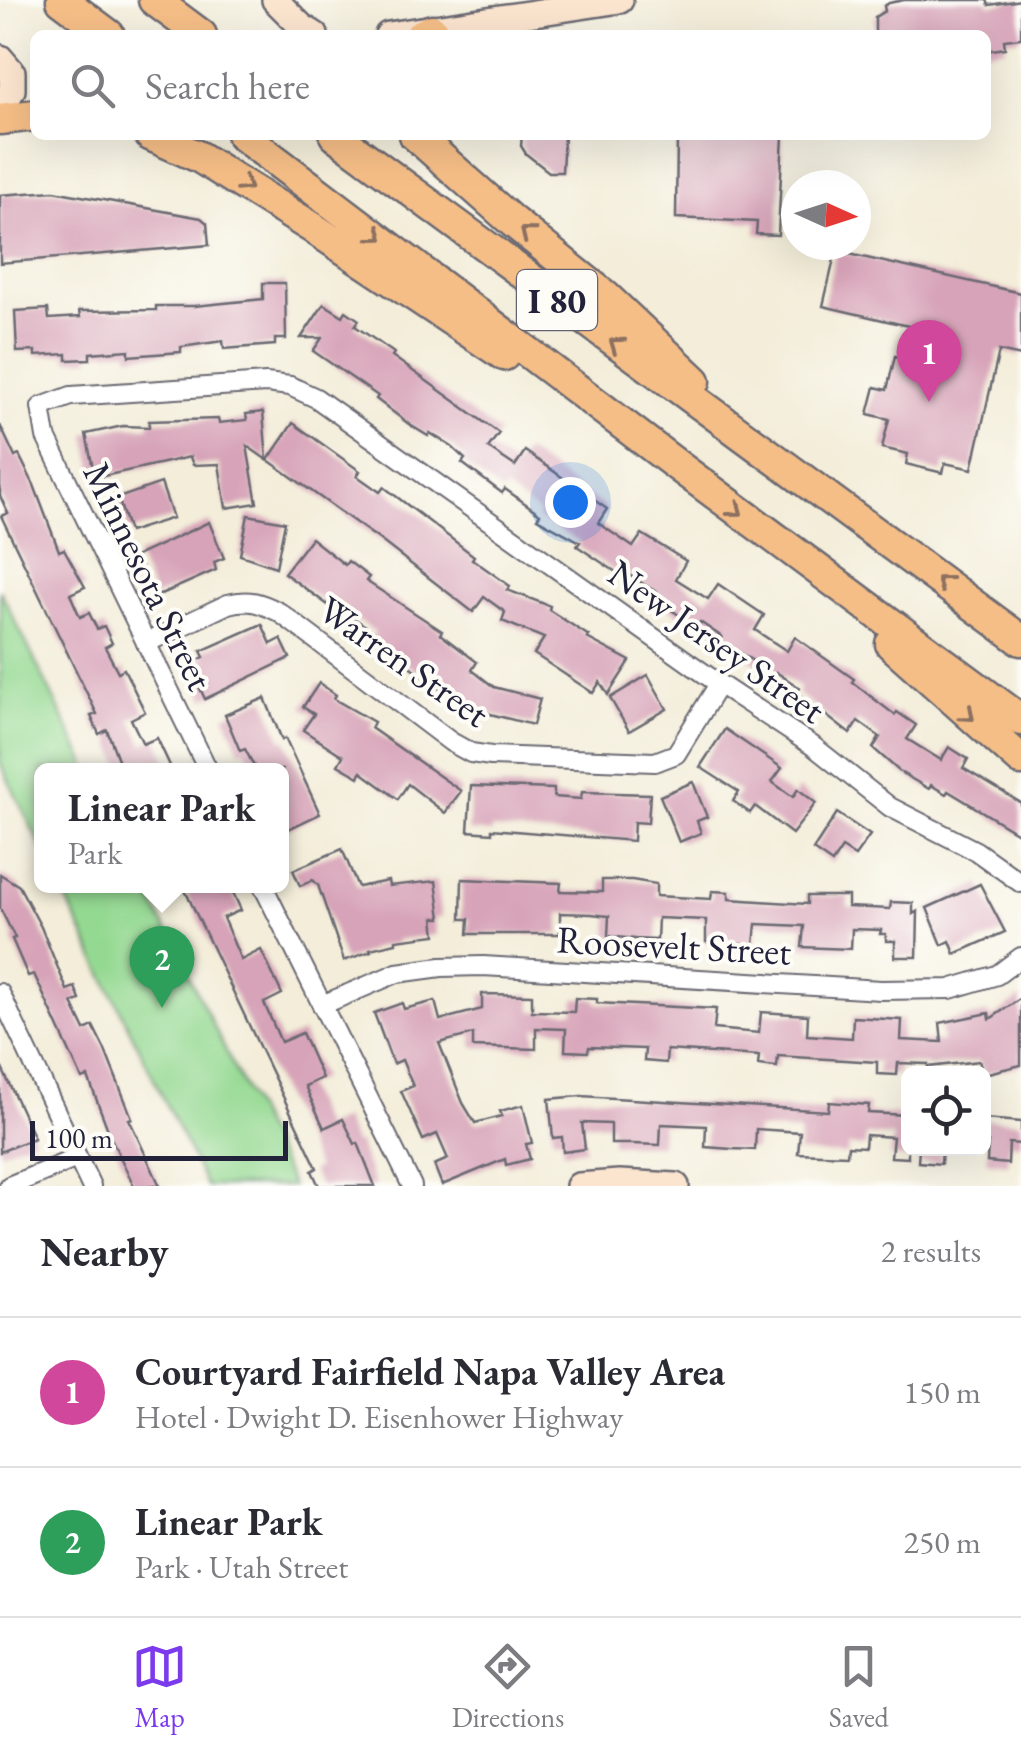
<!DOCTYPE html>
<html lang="en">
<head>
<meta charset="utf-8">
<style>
  :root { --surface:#fff; --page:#f2f2f3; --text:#2b2b33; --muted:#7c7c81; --line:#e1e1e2; --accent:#7c3aed }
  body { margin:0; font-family:"EB Garamond",serif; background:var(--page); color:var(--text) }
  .controls { position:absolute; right:30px; bottom:30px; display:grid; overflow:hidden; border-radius:15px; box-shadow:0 10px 40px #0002 }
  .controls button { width:90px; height:90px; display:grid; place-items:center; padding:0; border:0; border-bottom:2px solid var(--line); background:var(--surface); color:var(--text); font:50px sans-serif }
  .compass { position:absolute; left:781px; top:170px; width:90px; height:90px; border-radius:50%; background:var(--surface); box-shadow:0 10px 40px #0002; rotate:93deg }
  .scale { position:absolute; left:30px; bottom:25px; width:258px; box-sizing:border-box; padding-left:10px; border:5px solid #22223b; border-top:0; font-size:28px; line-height:35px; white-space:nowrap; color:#22223b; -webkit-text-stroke:8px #fdfcf7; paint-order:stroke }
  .you { position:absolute; left:570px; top:502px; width:35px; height:35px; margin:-25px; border:8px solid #fff; border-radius:50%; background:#1a73e8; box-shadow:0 0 0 15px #1a73e833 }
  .badge { display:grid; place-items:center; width:65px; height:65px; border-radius:50%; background:var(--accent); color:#fff; font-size:32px; font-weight:700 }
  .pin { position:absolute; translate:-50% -82px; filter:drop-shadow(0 2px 5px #0008) }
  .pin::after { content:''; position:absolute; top:52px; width:35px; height:30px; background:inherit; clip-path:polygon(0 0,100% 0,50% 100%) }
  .popup { position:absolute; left:34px; top:763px; width:255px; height:130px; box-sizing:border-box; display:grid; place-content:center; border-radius:15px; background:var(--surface); filter:drop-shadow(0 2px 8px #0005); font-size:32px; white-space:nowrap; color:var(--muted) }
  .popup b { font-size:38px; color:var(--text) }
  .popup::after { content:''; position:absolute; left:50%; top:100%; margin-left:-20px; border:20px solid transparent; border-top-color:var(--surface) }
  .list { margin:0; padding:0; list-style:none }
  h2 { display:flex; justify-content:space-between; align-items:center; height:130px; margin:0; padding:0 40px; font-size:42px }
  h2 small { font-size:32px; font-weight:400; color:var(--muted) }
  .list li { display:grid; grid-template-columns:65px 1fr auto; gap:30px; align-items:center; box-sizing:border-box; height:150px; padding:0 40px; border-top:2px solid var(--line) }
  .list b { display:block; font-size:38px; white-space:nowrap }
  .list p { margin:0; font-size:32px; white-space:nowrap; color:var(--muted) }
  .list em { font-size:32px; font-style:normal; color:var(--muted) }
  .icon { flex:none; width:55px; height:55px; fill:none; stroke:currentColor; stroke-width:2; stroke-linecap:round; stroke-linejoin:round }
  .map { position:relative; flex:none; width:1021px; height:1186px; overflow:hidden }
  .search { position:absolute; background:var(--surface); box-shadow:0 10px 40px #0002; left:30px; right:30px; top:30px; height:110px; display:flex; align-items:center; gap:25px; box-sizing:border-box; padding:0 35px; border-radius:15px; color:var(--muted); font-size:38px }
  .sheet { height:430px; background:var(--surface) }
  nav { display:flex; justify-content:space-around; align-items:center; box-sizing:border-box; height:140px; border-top:2px solid var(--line); background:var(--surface); font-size:28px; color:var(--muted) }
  nav a { display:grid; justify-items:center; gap:5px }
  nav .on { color:var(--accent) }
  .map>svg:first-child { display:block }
  .green { fill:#94d992; stroke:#5b7e66; stroke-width:2.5 }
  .building { fill:#d7a3b8 }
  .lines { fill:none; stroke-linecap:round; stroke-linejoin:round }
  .street-casing { stroke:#6b6972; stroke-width:22 }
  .secondary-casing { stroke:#6b6972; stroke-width:30 }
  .highway-casing { stroke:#6b6972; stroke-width:35 }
  .street { stroke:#fff; stroke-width:18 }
  .secondary { stroke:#fbe5cf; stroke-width:25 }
  .highway { stroke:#f6be87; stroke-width:30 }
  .oneway { stroke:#8c7061 }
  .labels { text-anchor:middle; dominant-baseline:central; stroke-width:8; stroke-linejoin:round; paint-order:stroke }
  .shield { fill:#fdfcf7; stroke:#646373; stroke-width:2.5 }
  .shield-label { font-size:35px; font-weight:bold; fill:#22223b }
  .street-label { font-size:38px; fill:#22223b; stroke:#fdfcf7 }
</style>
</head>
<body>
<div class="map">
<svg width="1021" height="1186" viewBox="0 0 1021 1186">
  <rect width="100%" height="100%" fill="#fdfcf7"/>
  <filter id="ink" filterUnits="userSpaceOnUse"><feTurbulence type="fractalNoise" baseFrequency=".01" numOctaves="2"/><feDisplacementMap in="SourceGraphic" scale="20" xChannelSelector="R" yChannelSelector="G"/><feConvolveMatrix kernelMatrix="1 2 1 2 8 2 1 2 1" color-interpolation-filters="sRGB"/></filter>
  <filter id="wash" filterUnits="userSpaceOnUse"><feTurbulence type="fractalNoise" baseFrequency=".0048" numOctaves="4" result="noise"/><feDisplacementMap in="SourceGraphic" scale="40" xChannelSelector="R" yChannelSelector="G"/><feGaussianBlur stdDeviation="2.25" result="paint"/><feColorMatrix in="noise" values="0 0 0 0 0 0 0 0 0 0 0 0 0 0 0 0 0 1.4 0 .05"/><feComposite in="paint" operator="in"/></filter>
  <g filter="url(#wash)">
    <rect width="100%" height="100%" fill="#f3edd9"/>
    <g class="green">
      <polygon points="0,590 89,770 42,770 42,849 0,763"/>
      <polygon points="60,886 145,886 292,1186 206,1186"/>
    </g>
    <g id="blocks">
      <g class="building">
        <polygon points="904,0 987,0 989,5 1021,0 1021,38 1004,40 1005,48 986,51 986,35 875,35 875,17 885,11 884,6 889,3"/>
        <polygon points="522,135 564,135 562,172 549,172 526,154 521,146"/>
        <polygon points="677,135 783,135 778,235 756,234 757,222 676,218"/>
        <polygon points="54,191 201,218 207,223 209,245 0,263 0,195"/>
        <polygon points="836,251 1021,293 1021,356 999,351 972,469 945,463 943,473 906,464 908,454 882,448 889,419 868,414 875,387 887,390 895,356 903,358 904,354 924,358 930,331 823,306"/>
        <polygon points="263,283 285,283 286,339 275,339 275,345 224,349 223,341 181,347 181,352 129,356 129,350 90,353 90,359 67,360 67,354 35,356 35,351 17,352 15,311 48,309 49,319 80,317 79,311 156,310 156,306 194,306 263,299"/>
        <polygon points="324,304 343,316 346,311 359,320 355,326 394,353 392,356 499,433 488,448 515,466 525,451 607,509 598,523 633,547 642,534 686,561 676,579 708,599 718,584 764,615 755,630 787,651 795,637 854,679 852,682 895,715 897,712 916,725 907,739 941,760 949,747 968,759 963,768 1021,803 1021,835 948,791 946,794 931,785 929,789 900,772 873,748 880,737 858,721 850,734 797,693 800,688 776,672 773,677 757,666 758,664 720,641 722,637 700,622 697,627 655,599 658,593 621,570 619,574 577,546 580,542 537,518 540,514 505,489 502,493 462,463 465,459 452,447 430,433 428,436 410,425 376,399 378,396 313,351 322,338 301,338"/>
        <polygon points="263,412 267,460 247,446 257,503 226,508 219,464 193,465 190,457 95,478 86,434 123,426 149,427 149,421 218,419 219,423 247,420 246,414"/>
        <polygon points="293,423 360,471 357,476 380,492 384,487 474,556 472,559 510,586 507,590 550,606 549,610 589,636 587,638 630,661 608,695 600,682 593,693 534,654 544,638 502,621 505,612 484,597 473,612 380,540 268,460"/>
        <polygon points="0,425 15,457 19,455 34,485 59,551 64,549 85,587 70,594 80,617 89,613 97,629 104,626 112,643 105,647 118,672 124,669 145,712 131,719 143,744 157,738 172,770 122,770 107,730 99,734 91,716 97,714 1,516 8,513 0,496"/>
        <polygon points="161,483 173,518 129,532 118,498"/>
        <polygon points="248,515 285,522 276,567 240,555"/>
        <polygon points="209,522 224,558 214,562 216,570 155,597 136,556"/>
        <polygon points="311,538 345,565 348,561 369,577 366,581 442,631 440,634 477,662 472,670 494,687 540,699 533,725 467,708 371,638 375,632 352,617 350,621 284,573"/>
        <polygon points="262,624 271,644 281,639 290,658 205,699 189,665 204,657 201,651"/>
        <polygon points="648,675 667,709 629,731 610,698"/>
        <polygon points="319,683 336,695 334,699 374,722 371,728 461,791 445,813 408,784 398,799 361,772 359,777 338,765 343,756 303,730 314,714 303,707"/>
        <polygon points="265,698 282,740 285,738 320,814 282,832 282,770 256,770 245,749 240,751 225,715"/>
        <polygon points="725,729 782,768 772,782 793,797 798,789 816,803 792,834 755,806 750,813 733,801 739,792 700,767"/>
        <polygon points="693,782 707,817 697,821 701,833 679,842 660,796"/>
        <polygon points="471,786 554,789 554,797 581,799 582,792 650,794 648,823 634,822 633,841 492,829 492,833 468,831"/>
        <polygon points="837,813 870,835 855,856 842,848 832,863 813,850"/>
        <polygon points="342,849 358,887 388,881 389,886 436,881 441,918 434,918 436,935 396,940 396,943 370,949 371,951 344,961 318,885 313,880 300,886 293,870"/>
        <polygon points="0,874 19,886 41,927 67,990 75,987 80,1000 72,1003 85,1030 93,1026 105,1050 132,1118 129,1119 160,1186 134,1186 111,1138 88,1077 82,1079 34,974 28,976 12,939 15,938 0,908"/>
        <polygon points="462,879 561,883 560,891 602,892 602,880 632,880 656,884 656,896 711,899 712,891 729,892 729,899 807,904 807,896 848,896 848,907 890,909 891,902 913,903 913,914 918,911 917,957 895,957 895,941 886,941 886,934 880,934 881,930 852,929 851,949 824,948 802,947 804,926 756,924 754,945 706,942 706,920 658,918 657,940 635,939 608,936 609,916 591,914 560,913 560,934 468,934 469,919 461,919"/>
        <polygon points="980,884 1005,932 955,954 950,941 942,945 927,908"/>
        <polygon points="183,886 230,886 241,910 223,918 241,960 261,950 282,994 264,1003 281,1042 302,1033 322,1078 305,1086 324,1128 343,1119 355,1144 358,1143 375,1186 319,1186 312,1171 317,1168"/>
        <polygon points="482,994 532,995 532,1011 574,1012 575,998 597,999 597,1003 716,1009 714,1029 759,1033 761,1012 808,1015 807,1035 852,1038 853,1017 902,1020 901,1040 942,1042 940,1023 989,1013 990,1019 1021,998 1021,1065 984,1074 979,1061 928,1067 928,1064 898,1063 897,1075 877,1074 877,1062 778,1056 777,1067 758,1065 759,1056 667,1050 666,1063 644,1061 645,1049 589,1047 588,1052 565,1051 566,1029 536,1028 536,1049 473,1047 473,1034 439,1043 463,1103 475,1123 502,1116 500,1111 523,1105 532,1143 526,1144 530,1159 506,1165 505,1159 442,1185 434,1165 448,1159 437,1134 423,1140 401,1091 413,1086 402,1060 393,1064 374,1013 402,1003 404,1009 435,1001 440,1020 482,1009"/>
        <polygon points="0,1064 34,1138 0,1152"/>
        <polygon points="581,1096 828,1111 829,1102 869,1105 868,1113 908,1115 908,1158 891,1157 893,1137 866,1135 865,1147 848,1146 847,1155 821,1154 798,1153 800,1132 756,1129 755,1150 732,1149 705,1147 706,1126 661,1124 660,1145 632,1144 611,1144 611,1124 582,1123 585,1149 563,1152 562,1137 553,1138 549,1099"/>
        <polygon points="984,1119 1021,1122 1021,1144 1009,1143 1008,1164 987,1162 988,1142 984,1141"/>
        <polygon points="919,1148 942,1148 941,1164 918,1162"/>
      </g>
    </g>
  </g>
  <g filter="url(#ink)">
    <use href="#blocks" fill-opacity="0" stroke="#6b6972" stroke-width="2.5"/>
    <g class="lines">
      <g class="street-casing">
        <g id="street">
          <path d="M146 643 228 604C249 598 261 603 279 612L451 742 471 753 491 756 655 762 676 754 719 684"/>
          <polyline points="208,770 46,437 41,407 71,396 266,383 290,386 316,398 719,684 813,746 890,807 976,851 1021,883"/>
          <polyline points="263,886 412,1186"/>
          <polyline points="0,993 91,1186"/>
          <polyline points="322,1005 397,973 441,967 483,966 881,990 950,989 997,975 1021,957"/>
          <polyline points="9,1186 77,1158"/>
        </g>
      </g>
      <g class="secondary-casing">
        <g id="secondary">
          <polyline points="275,0 302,27 315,35"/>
          <polyline points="388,35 620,0"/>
          <polyline points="0,58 12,72 12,90 0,110"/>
          <polyline points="579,1186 619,1183 676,1186"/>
        </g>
      </g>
      <g class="highway-casing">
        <g id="highway">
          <polyline points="62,0 109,35"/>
          <polyline points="154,0 201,35"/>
          <polyline points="421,35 432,30"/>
          <polyline points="0,119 35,115"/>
          <polyline points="150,135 199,157 313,228 504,355"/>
          <polyline points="242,135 678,466 1021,720"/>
          <polyline points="335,135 1021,640"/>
          <polyline points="415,135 513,222 605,296 695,381"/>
          <polyline points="891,644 1021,760"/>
        </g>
      </g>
      <use href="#street" class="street"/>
      <use href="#secondary" class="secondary"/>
      <use href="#highway" class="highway"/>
    </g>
    <defs><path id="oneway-chevron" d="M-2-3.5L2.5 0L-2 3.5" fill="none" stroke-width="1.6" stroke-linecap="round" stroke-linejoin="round" transform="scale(2.5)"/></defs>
    <g class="oneway">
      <use href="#oneway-chevron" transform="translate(245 185) rotate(32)"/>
      <use href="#oneway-chevron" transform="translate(527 233) rotate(-141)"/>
      <use href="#oneway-chevron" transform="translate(377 235) rotate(37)"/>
      <use href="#oneway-chevron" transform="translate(616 344) rotate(-144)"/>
      <use href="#oneway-chevron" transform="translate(736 510) rotate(37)"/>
      <use href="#oneway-chevron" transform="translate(943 582) rotate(-143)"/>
      <use href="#oneway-chevron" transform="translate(968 715) rotate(41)"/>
    </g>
  </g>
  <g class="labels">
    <rect class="shield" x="517" y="270" width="80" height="60" rx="8"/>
    <g class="shield-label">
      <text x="557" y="300">I 80</text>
    </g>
    <g class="street-label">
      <text transform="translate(149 576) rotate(64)">Minnesota Street</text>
      <text transform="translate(717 641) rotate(35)">New Jersey Street</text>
      <text transform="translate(404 661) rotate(35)">Warren Street</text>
      <text transform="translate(674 945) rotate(3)">Roosevelt Street</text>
    </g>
  </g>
</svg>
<div class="controls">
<button><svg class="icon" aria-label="locate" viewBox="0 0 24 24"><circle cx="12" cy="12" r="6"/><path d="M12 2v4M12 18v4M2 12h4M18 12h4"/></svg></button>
</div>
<svg class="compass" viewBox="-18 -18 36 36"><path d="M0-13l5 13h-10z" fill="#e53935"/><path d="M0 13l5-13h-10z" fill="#7c7c81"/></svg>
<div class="scale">100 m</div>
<div class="you"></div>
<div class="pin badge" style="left:929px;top:402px;background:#d1479c">1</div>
<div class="pin badge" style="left:162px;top:1008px;background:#2e9e5b">2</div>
<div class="popup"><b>Linear Park</b>Park</div>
<div class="search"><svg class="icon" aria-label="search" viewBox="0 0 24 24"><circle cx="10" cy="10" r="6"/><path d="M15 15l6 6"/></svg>Search here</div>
</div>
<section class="sheet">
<h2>Nearby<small>2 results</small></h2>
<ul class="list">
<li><span class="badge" style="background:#d1479c">1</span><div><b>Courtyard Fairfield Napa Valley Area</b><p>Hotel · Dwight D. Eisenhower Highway</p></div><em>150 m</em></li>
<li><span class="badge" style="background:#2e9e5b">2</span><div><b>Linear Park</b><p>Park · Utah Street</p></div><em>250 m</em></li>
</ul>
</section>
<nav>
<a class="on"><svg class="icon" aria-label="map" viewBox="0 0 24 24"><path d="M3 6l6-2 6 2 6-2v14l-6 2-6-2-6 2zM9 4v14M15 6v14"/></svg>Map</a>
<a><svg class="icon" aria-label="directions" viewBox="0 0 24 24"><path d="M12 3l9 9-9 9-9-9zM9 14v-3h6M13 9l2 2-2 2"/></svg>Directions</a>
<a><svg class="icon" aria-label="saved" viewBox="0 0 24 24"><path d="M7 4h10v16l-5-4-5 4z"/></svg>Saved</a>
</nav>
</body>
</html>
